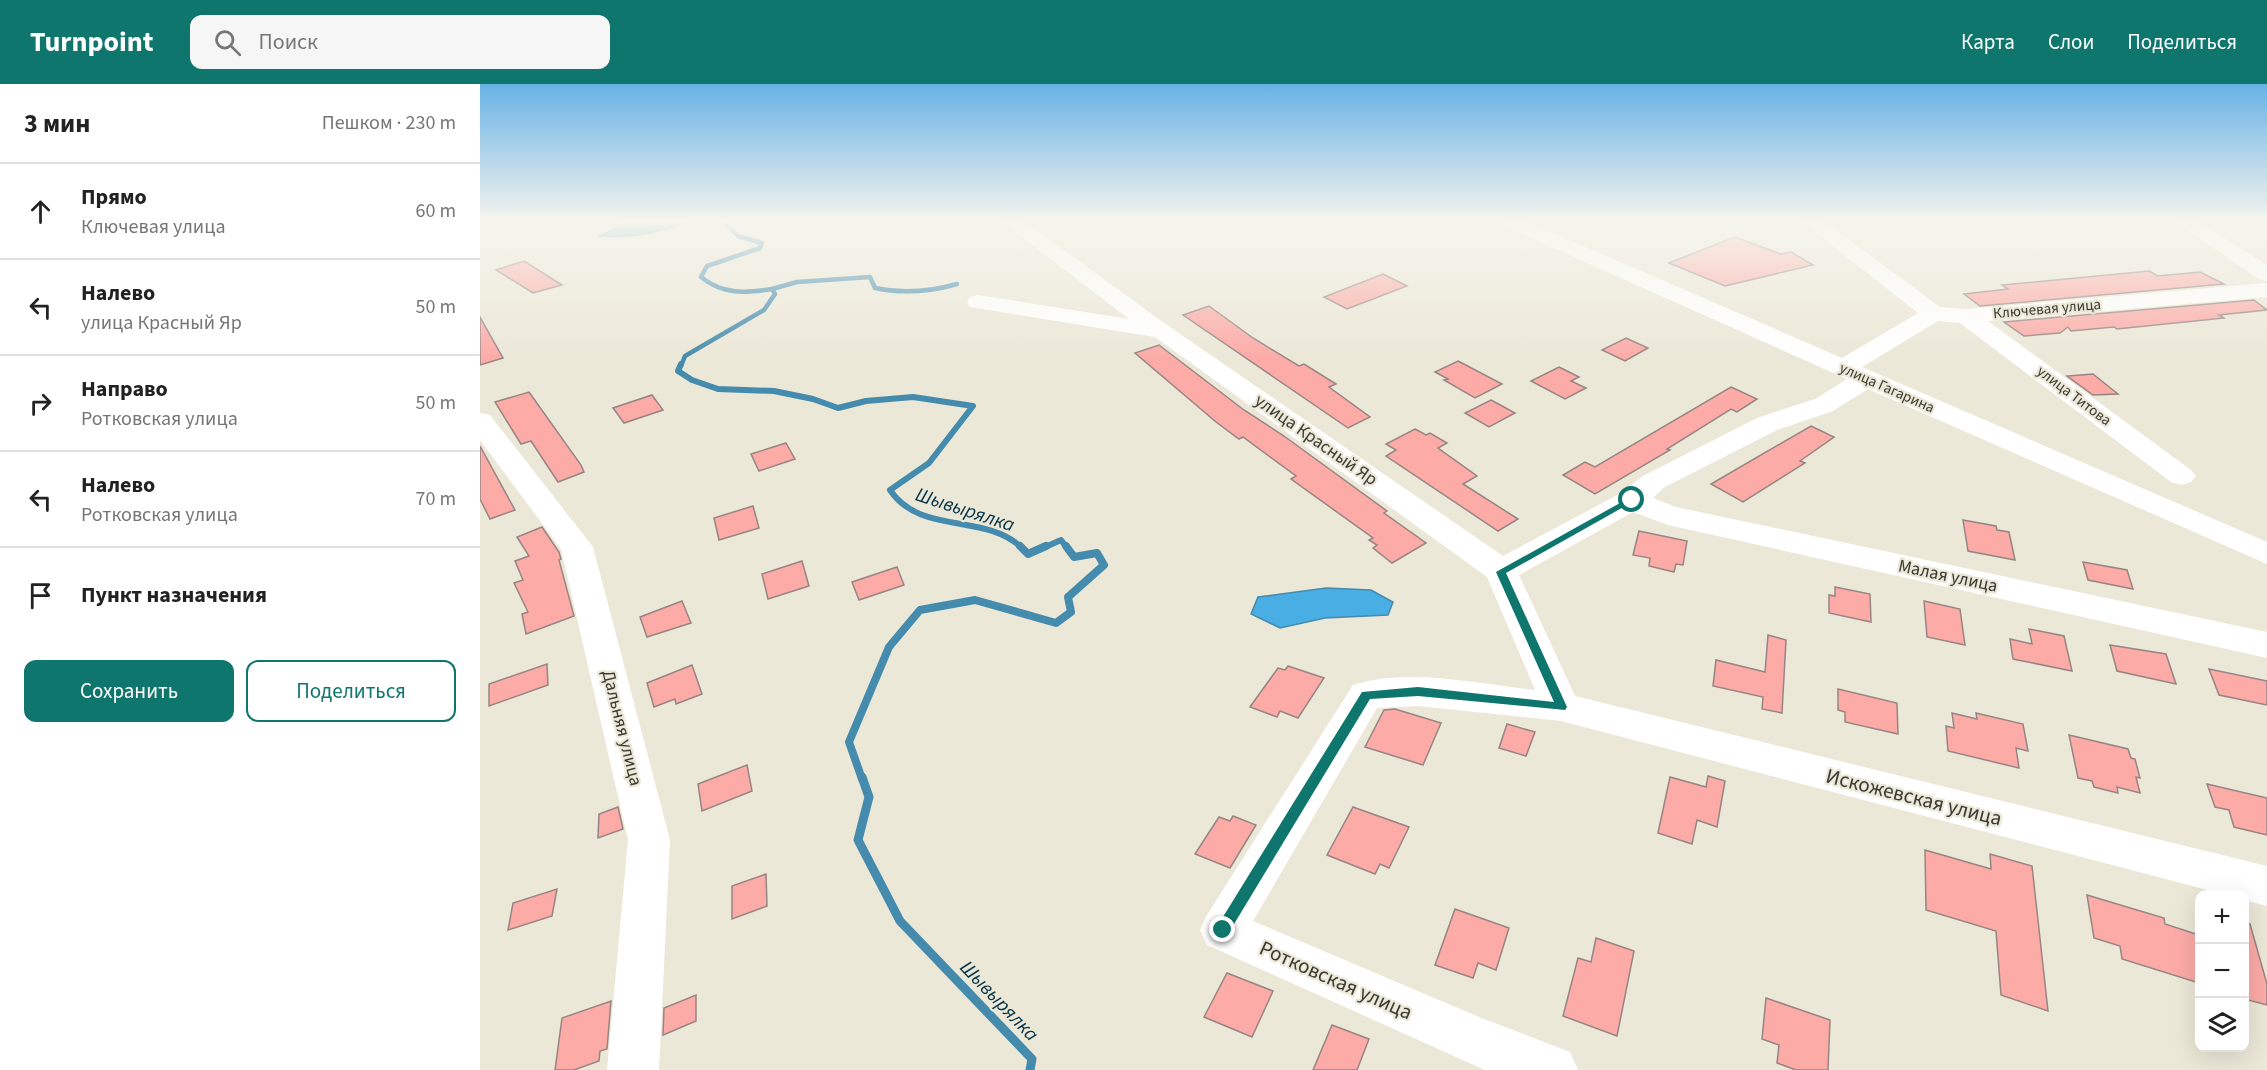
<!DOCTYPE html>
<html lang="ru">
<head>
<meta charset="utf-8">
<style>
  :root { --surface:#fff; --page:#f6f6f6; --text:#222; --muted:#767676; --line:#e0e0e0; --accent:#0f766e }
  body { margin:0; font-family:"Source Sans 3",sans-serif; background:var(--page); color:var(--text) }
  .controls { position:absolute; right:18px; bottom:18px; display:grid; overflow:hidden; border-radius:12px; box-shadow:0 6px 24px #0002 }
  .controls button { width:54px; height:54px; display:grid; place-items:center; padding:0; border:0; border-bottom:2px solid var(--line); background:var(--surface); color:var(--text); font:30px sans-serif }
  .stop { position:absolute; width:18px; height:18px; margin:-14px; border:4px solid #0f766e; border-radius:50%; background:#fff }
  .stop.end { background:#0f766e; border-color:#fff; box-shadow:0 2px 6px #0008 }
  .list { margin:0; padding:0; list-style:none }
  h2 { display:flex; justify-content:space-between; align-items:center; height:78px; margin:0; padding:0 24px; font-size:26px }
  h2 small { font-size:20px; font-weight:400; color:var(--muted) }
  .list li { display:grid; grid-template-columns:39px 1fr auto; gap:18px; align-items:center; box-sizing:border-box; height:96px; padding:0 24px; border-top:2px solid var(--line) }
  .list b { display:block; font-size:22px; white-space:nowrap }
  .list p { margin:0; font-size:20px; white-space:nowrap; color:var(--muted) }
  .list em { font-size:20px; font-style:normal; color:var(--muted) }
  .actions { display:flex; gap:12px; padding:18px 24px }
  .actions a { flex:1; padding:14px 0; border:2px solid var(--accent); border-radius:12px; text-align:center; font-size:21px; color:var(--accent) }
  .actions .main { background:var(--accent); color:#fff }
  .icon { flex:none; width:33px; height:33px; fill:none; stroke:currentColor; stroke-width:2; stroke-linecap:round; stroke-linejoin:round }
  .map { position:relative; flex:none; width:1787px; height:986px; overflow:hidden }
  header { display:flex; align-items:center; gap:36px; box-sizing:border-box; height:84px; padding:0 30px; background:var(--accent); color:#fff }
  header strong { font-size:28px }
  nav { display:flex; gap:33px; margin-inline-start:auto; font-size:21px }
  .search { width:420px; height:54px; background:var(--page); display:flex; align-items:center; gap:15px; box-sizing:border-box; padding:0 21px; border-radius:12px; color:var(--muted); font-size:22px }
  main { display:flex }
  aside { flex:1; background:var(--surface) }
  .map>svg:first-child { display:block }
  .water { fill:#49aee3; stroke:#448bae; stroke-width:1.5 }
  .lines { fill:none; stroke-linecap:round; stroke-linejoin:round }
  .stream-far3 { stroke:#448bae; stroke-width:4.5 }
  .stream-far2 { stroke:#448bae; stroke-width:6 }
  .stream-far1 { stroke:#448bae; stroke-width:8 }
  .stream { stroke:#448bae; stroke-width:9 }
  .building { fill:#fcaba7; stroke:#978584; stroke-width:1.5 }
  .minor { fill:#fff; fill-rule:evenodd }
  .route { fill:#0f766e }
  .labels { text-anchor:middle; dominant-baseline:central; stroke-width:4.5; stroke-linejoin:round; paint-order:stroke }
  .far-street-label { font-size:15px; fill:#3a3932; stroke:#ece8d8 }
  .street-label { font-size:18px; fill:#3a3932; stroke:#ece8d8 }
  .water-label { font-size:20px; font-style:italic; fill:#043247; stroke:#ece8d8 }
  .near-street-label { font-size:21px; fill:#3a3932; stroke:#ece8d8 }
</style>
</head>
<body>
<header>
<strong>Turnpoint</strong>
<div class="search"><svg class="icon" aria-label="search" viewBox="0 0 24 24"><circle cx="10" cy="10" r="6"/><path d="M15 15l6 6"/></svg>Поиск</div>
<nav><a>Карта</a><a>Слои</a><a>Поделиться</a></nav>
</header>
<main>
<aside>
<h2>3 мин<small>Пешком · 230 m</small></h2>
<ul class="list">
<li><svg class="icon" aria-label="ahead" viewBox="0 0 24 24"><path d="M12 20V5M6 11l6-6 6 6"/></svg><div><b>Прямо</b><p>Ключевая улица</p></div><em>60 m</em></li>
<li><svg class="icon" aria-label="left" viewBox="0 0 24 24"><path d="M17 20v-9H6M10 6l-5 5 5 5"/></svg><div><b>Налево</b><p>улица Красный Яр</p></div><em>50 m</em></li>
<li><svg class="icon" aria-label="right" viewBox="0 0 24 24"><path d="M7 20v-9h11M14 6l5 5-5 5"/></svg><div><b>Направо</b><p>Ротковская улица</p></div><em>50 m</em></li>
<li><svg class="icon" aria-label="left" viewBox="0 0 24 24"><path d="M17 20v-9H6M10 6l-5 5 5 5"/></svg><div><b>Налево</b><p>Ротковская улица</p></div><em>70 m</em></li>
<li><svg class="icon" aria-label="arrive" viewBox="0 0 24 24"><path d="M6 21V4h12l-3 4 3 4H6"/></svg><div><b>Пункт назначения</b></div></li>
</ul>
<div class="actions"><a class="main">Сохранить</a><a>Поделиться</a></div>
</aside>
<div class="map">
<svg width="1787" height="986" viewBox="0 0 1787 986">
  <rect width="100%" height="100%" fill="#ece8d8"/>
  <g class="water">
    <path d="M147 138H208C180 149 150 154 120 152Z"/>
    <polygon points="846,504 891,506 913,518 908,531 845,534 800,544 771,530 778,513"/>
  </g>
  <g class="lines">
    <g class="stream-far3">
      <path d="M292 205 317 198 390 193 395 204C423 210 449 208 477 200"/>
      <path d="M201 282 205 272 284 226 295 210 292 205C266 209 243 211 221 193L227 182 280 164 282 159 258 152 243 137"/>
    </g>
    <g class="stream-far2">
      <path d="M201 280 198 287 212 296 238 305 294 307 333 315 358 324 386 317 433 313 493 322 449 379 410 406C441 452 505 428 542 464"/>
      <polyline points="563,464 581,456 587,464"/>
    </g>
    <g class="stream-far1">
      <polyline points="540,462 548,470 566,462"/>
      <polyline points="382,695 369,658 409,563 440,526 495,516 576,539 591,528 588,513 624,481 617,469 594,473 586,462"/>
    </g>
    <polyline class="stream" points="382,693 389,713 378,756 420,837 552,975 550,986"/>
  </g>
  <g class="building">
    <polygon points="1255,153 1301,170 1311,168 1333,181 1245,202 1189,179"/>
    <polygon points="44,177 82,201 53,209 16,186"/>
    <polygon points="1669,187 1678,192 1720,188 1744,200 1500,222 1484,210 1528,205 1522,201"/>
    <polygon points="903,190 927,202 867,225 844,213"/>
    <polygon points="1774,216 1787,226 1739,231 1744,234 1637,245 1634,243 1591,247 1588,243 1580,249 1544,252 1524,238"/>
    <polygon points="729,222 773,254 819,282 824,280 856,300 849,303 890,333 868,344 703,231"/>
    <polygon points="0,233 23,274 0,281"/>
    <polygon points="1146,254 1168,264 1145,277 1122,266"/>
    <polygon points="679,261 764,326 804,352 907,427 904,429 946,459 912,479 893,464 897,461 889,456 893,454 811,395 816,392 763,353 759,355 736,338 655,269"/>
    <polygon points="978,277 1022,300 995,314 964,296 968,295 955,288"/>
    <polygon points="1079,283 1099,293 1091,297 1106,304 1085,315 1051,297"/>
    <polygon points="1613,290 1638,310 1613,311 1587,292"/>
    <polygon points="1251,303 1277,315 1257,328 1251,325 1187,365 1190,366 1115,410 1083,391 1105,378 1115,383"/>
    <polygon points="49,308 101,381 104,388 78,398 51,357 41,360 15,318"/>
    <polygon points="172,311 183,326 144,339 133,324"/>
    <polygon points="1011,316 1035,329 1009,343 985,329"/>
    <polygon points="1331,342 1354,353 1320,377 1325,379 1263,418 1231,400"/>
    <polygon points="935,345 946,351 950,349 967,359 958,364 997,392 983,400 1038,435 1018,447 906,372 916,366 906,360"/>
    <polygon points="306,359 315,375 279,387 271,370"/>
    <polygon points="0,362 35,426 10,435 0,415"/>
    <polygon points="273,422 279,444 239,456 234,434"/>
    <polygon points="1483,436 1516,442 1517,446 1529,448 1535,476 1488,467"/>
    <polygon points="62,443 79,468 81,475 79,476 94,532 46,550 42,530 48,528 34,499 43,496 35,477 49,472 37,453"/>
    <polygon points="1159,447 1207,457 1203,481 1196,480 1194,488 1169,482 1170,474 1153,471"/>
    <polygon points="322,477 329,502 288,515 282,490"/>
    <polygon points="1603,478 1647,486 1653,505 1608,496"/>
    <polygon points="417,483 424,501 379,516 372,498"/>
    <polygon points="1355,503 1390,510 1391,538 1349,529 1349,511 1355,512"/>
    <polygon points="202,517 211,539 167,553 160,533"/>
    <polygon points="1444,517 1480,525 1485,561 1447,553"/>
    <polygon points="1549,545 1584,552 1592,587 1533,575 1530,555 1552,560"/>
    <polygon points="1288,551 1306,556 1302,629 1282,625 1283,613 1233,602 1236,576 1285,588"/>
    <polygon points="1630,561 1686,570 1696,600 1637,587"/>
    <polygon points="67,580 68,601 9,622 9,600"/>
    <polygon points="212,581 222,610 196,620 195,615 174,623 167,599"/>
    <polygon points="808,582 844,594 818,634 800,627 797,633 770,623 798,584 805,586"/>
    <polygon points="1729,585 1787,597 1787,621 1739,611"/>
    <polygon points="1358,605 1417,619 1418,650 1365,638 1365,628 1358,626"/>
    <polygon points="915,625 961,639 943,681 885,663 904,626"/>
    <polygon points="1472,629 1497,635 1496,629 1543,640 1548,667 1536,664 1539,684 1468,667 1466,642 1474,644"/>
    <polygon points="1027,640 1055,648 1046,672 1019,664"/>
    <polygon points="1589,651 1648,665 1651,674 1655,675 1660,694 1656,693 1660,709 1637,703 1638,709 1614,703 1612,697 1598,694"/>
    <polygon points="267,681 272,707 222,727 218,700"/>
    <polygon points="1228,692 1245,697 1237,743 1217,736 1212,760 1178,749 1190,693 1226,703"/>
    <polygon points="1727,700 1787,714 1787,751 1754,743 1749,726 1735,723"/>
    <polygon points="138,723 143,745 118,754 119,730"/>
    <polygon points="873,723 929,743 909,784 900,780 895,790 847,771"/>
    <polygon points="753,732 776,741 750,784 715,770 739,733 750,737"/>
    <polygon points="1445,766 1511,785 1510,770 1552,782 1568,927 1521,911 1516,847 1446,826"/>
    <polygon points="286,790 287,822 252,835 252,802"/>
    <polygon points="77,805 72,832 28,846 33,819"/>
    <polygon points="1607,811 1684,834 1685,840 1719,851 1719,899 1642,875 1640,862 1614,854"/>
    <polygon points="975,825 1029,844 1016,886 998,879 993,894 955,881"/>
    <polygon points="1764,840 1770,840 1787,900 1787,921 1764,915"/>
    <polygon points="1116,854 1154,867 1137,952 1083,932 1098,874 1111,878"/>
    <polygon points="747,889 793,907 772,953 724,933"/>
    <polygon points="216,911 216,937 183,951 184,924"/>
    <polygon points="1286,914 1350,936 1348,986 1316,986 1297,979 1299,961 1282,955"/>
    <polygon points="131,917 127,965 120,967 119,977 94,986 75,986 82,934"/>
    <polygon points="852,941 889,955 877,986 833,986"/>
  </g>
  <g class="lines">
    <g class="minor">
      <path d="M521 137H544L687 241 1023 472 1141 409 1163 392 1277 334 1335 315 1367 295 1022 141 1019 137H1046L1362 274 1438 229 1321 137H1344L1460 223 1486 225 1787 199V213L1508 237 1711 386 1716 392 1711 398 1701 401 1691 398 1480 239 1458 237 1382 283 1787 458V480L1388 305 1353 327 1297 346 1183 404 1173 414 1196 423 1787 548V574L1188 441 1153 428 1039 491 1095 612 1787 782V822L1764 816V810H1743L1081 637 938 622 897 624 773 837 999 933 1090 968 1098 986H1005L727 861 720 846 727 831 873 601C929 583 997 600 1055 606L1007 493 675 253 490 223 487 218 490 213 498 211 649 235Z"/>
      <polygon points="1694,137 1718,137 1787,181 1787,197 1779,195"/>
      <polygon points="0,329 10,331 113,463 190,756 179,986 127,986 148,756 81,465 0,356"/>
    </g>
  </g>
  <linearGradient id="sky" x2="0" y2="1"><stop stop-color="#68b2e6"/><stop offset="0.5" stop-color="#f6f5ed"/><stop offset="1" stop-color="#f6f5ed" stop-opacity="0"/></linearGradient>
  <rect width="1787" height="275" fill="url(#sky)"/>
  <polygon class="route" points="1149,414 1156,416 1026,489 1087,623 1085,626 938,612 890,615 748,850 738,850 738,841 882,608 938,603 1074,618 1016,488"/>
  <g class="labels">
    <g class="far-street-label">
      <text transform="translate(1567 225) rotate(-5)">Ключевая улица</text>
      <text transform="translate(1407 304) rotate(24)">улица Гагарина</text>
      <text transform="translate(1594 312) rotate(37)">улица Титова</text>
    </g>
    <g class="street-label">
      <text transform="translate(836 356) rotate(35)">улица Красный Яр</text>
      <text transform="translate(1468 492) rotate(12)">Малая улица</text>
      <text transform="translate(142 644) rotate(76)">Дальняя улица</text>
    </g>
    <g class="water-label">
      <text transform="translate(485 426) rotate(18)">Шывырялка</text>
      <text transform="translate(519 917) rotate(46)">Шывырялка</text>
    </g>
    <g class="near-street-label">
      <text transform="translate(1434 713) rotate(14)">Искожевская улица</text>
      <text transform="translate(856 896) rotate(24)">Ротковская улица</text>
    </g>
  </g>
</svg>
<div class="controls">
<button>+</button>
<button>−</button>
<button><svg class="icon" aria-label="layers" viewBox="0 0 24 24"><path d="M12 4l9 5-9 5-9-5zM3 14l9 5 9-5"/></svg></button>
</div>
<div class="stop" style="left:1152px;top:416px"></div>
<div class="stop end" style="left:743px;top:846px"></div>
</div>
</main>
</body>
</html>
